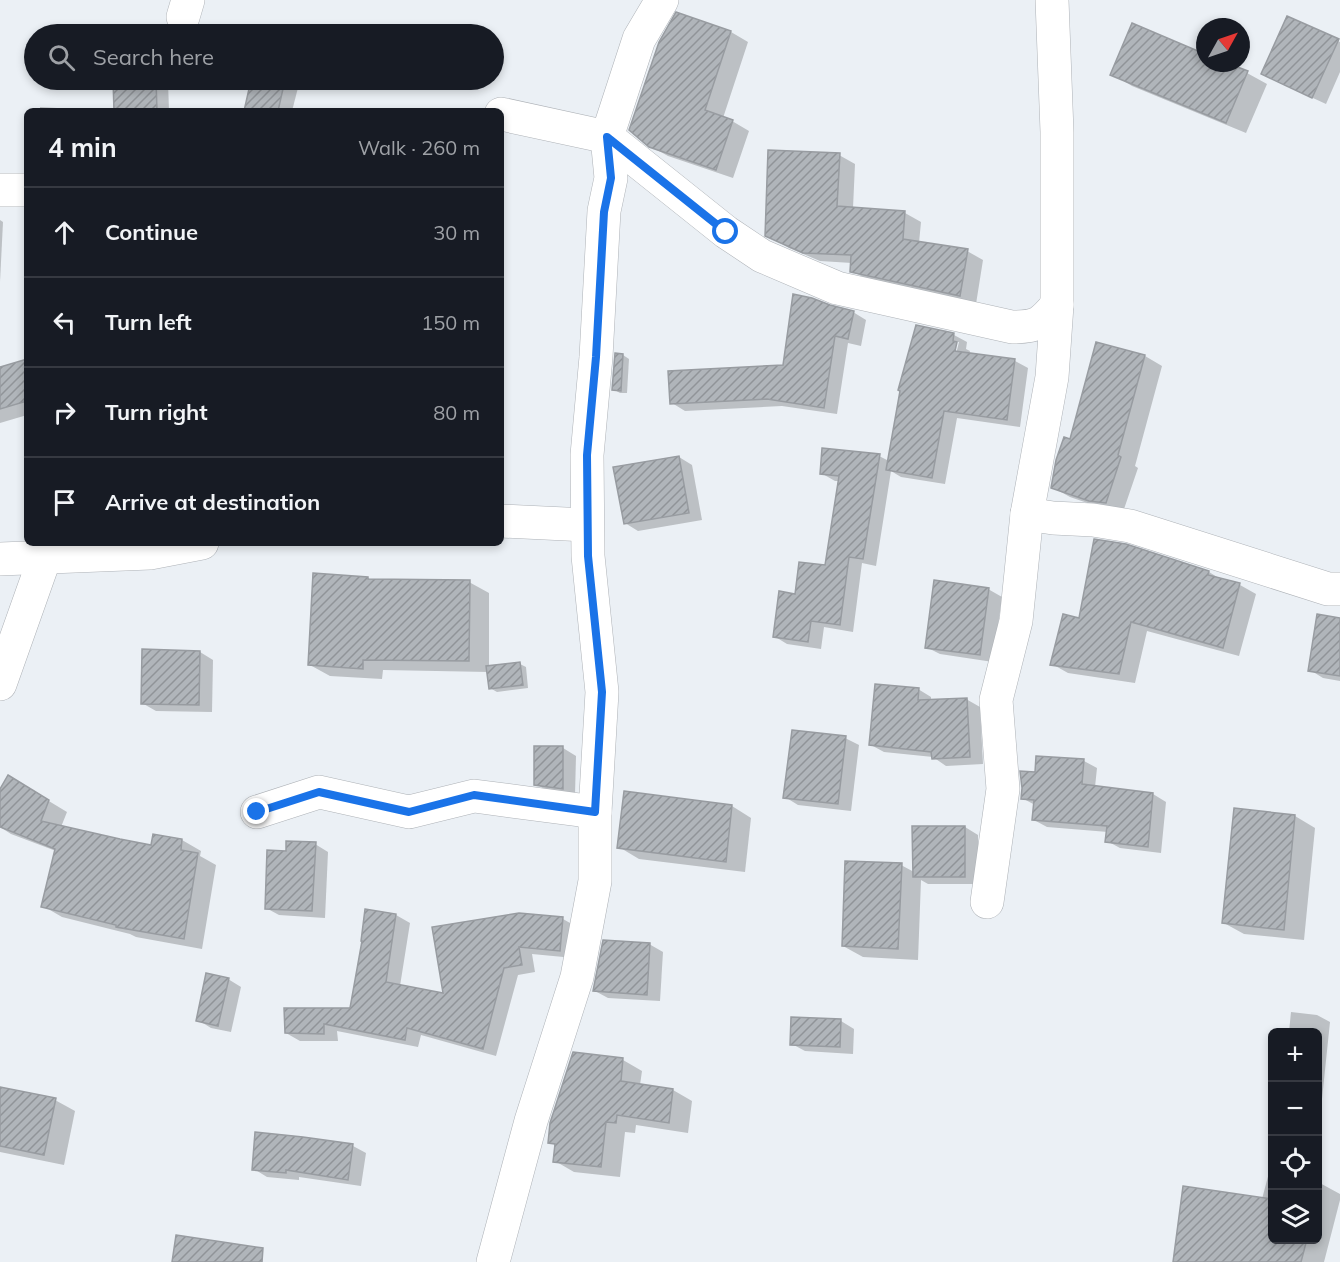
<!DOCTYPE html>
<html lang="en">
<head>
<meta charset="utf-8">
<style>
  :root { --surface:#171b24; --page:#242831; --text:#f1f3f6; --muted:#9ea1a6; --line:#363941 }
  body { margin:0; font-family:Mulish,sans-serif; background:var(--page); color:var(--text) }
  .controls { position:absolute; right:18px; bottom:18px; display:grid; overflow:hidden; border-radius:9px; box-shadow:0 3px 9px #0003 }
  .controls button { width:54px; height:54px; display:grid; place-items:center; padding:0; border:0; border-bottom:2px solid var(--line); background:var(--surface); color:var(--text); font:30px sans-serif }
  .compass { position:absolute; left:1196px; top:18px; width:54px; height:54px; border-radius:50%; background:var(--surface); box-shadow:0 3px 9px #0003; rotate:50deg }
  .stop { position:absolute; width:18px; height:18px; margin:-14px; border:4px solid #1a73e8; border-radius:50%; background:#fff }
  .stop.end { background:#1a73e8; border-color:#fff; box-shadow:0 2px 6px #0008 }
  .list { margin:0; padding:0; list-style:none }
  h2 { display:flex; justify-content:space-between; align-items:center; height:78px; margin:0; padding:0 24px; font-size:26px }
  h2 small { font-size:20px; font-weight:400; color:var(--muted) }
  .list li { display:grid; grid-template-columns:39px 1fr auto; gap:18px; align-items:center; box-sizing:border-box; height:90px; padding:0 24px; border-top:2px solid var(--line) }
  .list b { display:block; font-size:22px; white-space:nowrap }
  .list em { font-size:20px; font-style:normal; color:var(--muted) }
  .icon { flex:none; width:33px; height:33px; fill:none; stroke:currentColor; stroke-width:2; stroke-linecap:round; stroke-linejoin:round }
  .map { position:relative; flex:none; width:1340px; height:1262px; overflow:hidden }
  .search { position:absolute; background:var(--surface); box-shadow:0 3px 9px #0003; left:24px; top:24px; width:480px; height:66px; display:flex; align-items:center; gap:15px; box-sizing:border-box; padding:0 21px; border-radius:33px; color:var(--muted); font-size:22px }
  .panel { position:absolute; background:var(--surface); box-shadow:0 3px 9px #0003; left:24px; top:108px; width:480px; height:438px; border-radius:9px }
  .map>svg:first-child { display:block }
  .shadow { fill:#0003; fill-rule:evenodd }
  .building { fill:url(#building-hatch); stroke:#989ca1; stroke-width:1.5 }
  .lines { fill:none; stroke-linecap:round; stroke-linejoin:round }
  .street-casing { stroke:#aeb2b7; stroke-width:34 }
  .street { stroke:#fff; stroke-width:33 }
  .route { stroke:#1a73e8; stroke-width:8 }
</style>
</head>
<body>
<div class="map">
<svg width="1340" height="1262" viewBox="0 0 1340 1262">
  <defs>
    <pattern id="building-hatch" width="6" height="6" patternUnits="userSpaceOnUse" patternTransform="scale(1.5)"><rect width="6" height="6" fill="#b0b5ba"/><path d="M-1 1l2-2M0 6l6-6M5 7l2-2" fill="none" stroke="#909498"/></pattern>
  </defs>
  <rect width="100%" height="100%" fill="#ebf0f5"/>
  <g class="shadow">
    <polygon points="677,14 731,32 748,42 723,118 732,121 749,131 733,178 668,156 650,146"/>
    <polygon points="1288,18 1340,42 1340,72 1326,104 1276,81"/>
    <polygon points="1205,55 1205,63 1224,63 1247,73 1267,84 1246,133 1132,86 1112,74"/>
    <polygon points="114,80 165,80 168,81 169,111 115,111"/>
    <polygon points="253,80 300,80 292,111 245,110"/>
    <polygon points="374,80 428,80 428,83 381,83"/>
    <polygon points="40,107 92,110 95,111 40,111"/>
    <polygon points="839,155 855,164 853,208 905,213 921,222 919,243 967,251 983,260 976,304 868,280 852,271 852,263 820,261 789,248 767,235"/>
    <polygon points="0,220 3,222 0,282"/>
    <polygon points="853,312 866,320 861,346 848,343 837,414 782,406 685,411 672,403 784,366"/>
    <path d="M917 327 954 335 967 342 966 349 970 351 969 354 1015 361 1028 368 1020 427 957 418 945 484 901 477 891 471 876 566 862 563 853 632 824 627 821 649 787 644 774 636 796 595 826 567 839 481H835L821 473 879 456 889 461ZM956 342H959L955 358H952Z"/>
    <polygon points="1097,343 1145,356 1162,366 1135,466 1138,468 1123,512 1108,510 1070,497 1052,487 1071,441"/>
    <polygon points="616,355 623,355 629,359 627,393 620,393 613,389"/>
    <polygon points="27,360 27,415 0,423 0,369"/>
    <polygon points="679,457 692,465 702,520 638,531 625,523"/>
    <polygon points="1125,546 1209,572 1222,580 1240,585 1256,594 1239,656 1147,631 1135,683 1068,673 1052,664"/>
    <polygon points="368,578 371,580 469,582 489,593 489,667 520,664 526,667 528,688 497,692 490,688 489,672 383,670 382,679 330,676 310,665"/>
    <polygon points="988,589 1002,597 993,662 940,654 926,647"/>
    <polygon points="1340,620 1340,681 1323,678 1310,670"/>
    <polygon points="200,652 213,660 212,712 156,711 142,703"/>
    <polygon points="918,689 931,697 931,701 966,699 980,707 983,764 946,766 933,757 884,752 871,745"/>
    <polygon points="845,738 859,745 851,811 798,805 785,797"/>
    <polygon points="563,748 576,756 575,795 549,792 536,784"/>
    <polygon points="1084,761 1097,768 1095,787 1153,794 1166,802 1161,853 1120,848 1107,841 1108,832 1047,827 1034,820 1035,805 1022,798 1037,773"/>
    <polygon points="9,777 67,812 61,827 153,847 182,840 201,851 200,856 216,865 202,949 136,937 130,934 62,917 43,906 56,851 11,834 0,827 0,792"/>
    <polygon points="732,806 751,818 745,872 639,859 619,847"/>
    <polygon points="1235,810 1295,816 1315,828 1304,940 1244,934 1224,923"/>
    <polygon points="965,827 978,835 978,884 928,884 921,880 918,960 863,957 843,946 901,865 914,872"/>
    <polygon points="315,844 328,852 325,918 279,915 266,908 287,853"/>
    <polygon points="366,911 396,915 410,923 400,986 445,994 563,919 577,927 574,958 532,954 535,972 518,975 496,1056 421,1035 418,1047 337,1031 338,1041 300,1041 286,1033 351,1009 363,941"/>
    <polygon points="649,944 663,952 660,1001 608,998 595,991"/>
    <polygon points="228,979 241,987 231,1032 211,1028 198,1020"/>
    <polygon points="1291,1012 1317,1015 1330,1022 1322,1099 1318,1098 1318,1032 1289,1032"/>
    <polygon points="841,1021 854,1029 853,1054 805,1051 792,1044"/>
    <polygon points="574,1054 623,1060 642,1071 640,1085 673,1090 692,1101 688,1133 636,1125 635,1133 625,1132 620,1177 574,1172 555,1161 557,1146 550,1142"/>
    <polygon points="0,1088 55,1100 75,1111 64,1165 0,1152"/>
    <polygon points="302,1138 353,1146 366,1153 361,1186 299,1177 299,1180 267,1177 254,1169"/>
    <polygon points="1270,1169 1272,1170 1272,1240 1318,1240 1318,1182 1340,1194 1340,1200 1324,1262 1174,1262 1262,1199"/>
  </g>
  <g class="building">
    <polygon points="676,12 731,31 705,110 733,120 716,170 649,147 629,130 659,42"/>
    <polygon points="1287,16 1339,39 1312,98 1261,74"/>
    <polygon points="1132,23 1205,54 1205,63 1227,63 1248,71 1226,123 1110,75"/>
    <polygon points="113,80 156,80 157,111 114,111"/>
    <polygon points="251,80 285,80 278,111 244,111"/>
    <polygon points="768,150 840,153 837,206 905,211 903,239 968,249 960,296 850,272 851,255 803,253 765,236"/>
    <polygon points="793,294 812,298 830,305 854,311 848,339 835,336 824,408 767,399 670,404 668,371 783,365"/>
    <polygon points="916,325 954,333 953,341 957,342 955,351 1015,359 1007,420 944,411 932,478 886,470 900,391 898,390"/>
    <polygon points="1096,342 1145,355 1118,455 1121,457 1106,503 1089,501 1051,488 1056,460 1064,437 1070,439"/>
    <polygon points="615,353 623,354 621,391 612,390"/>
    <polygon points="27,359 27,401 0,409 0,367"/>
    <polygon points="822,448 880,454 863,559 849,557 840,625 811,621 808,642 773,637 779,591 795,594 799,562 825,565 839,476 820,474"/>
    <polygon points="679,456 689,513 624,524 613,467"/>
    <polygon points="1094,539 1126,544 1209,571 1208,575 1240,583 1223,648 1131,622 1119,674 1050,665 1063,614 1079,618"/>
    <polygon points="313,573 368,577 368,579 470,580 469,661 363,660 363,669 308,665"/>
    <polygon points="934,580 989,588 980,655 925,648"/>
    <polygon points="1317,614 1340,618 1340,676 1308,671"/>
    <polygon points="142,649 200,651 199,705 141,704"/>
    <polygon points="520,662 523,685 489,689 486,666"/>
    <polygon points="875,684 919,688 918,700 967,698 970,757 932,759 931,752 869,745"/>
    <polygon points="792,730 846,736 838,804 783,798"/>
    <polygon points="534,746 563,746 563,789 534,785"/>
    <polygon points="1036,756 1084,759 1082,784 1153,793 1148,847 1105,842 1107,826 1032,820 1034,800 1021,799 1022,788 1020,771 1035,772"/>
    <polygon points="8,775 49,800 41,821 120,839 151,845 153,834 182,839 181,850 198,853 184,939 116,927 116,925 41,907 55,849 0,827 0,789"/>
    <polygon points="624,791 732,805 726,862 617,848"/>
    <polygon points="1234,808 1295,815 1284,930 1222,923"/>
    <polygon points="912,826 965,826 965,877 913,877"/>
    <polygon points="286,841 316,842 312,911 265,909 267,850 286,851"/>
    <polygon points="845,861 902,863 898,949 842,946"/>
    <polygon points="365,909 396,914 386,982 443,993 432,927 519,913 563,917 560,951 519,947 522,965 504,968 483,1049 407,1028 405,1040 324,1024 324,1034 285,1033 284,1008 350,1008 362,941 361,941"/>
    <polygon points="603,940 650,943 647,995 593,991"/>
    <polygon points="206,973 229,978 218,1026 196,1021"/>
    <polygon points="791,1017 841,1019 840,1047 790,1045"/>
    <polygon points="573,1052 623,1058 621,1081 673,1089 669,1123 617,1115 616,1123 606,1122 601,1167 553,1162 555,1144 548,1143 550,1123"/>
    <polygon points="0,1087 56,1098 44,1155 0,1146"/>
    <polygon points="255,1132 303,1137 353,1144 348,1180 286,1170 286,1173 252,1170"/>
    <polygon points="1183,1186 1272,1199 1272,1239 1307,1239 1301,1262 1173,1262"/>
    <polygon points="176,1235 263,1248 262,1262 172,1262"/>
  </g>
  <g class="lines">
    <g class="street-casing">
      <g id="street">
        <polyline points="183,17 188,0"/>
        <path d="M501 114 607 137 726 232 762 256 837 288 1012 327C1037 327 1041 324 1057 305"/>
        <polyline points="0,190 27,190"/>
        <polyline points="1027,514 1053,518 1093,520 1130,526 1328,589 1340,589"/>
        <polyline points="501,521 587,525"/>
        <polyline points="0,559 150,553 202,543"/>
        <polyline points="0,684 45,557"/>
        <polyline points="257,812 319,792 409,812 474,796 595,812"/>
        <polyline points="987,902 1003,789 996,700 1016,621 1027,514 1052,377 1057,305 1057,132 1052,0"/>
        <polyline points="493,1262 531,1121 577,977 595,881 595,812 602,692 588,556 587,455 596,357 604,211 611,178 607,137 639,39 662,0"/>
      </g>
    </g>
    <use href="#street" class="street"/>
  </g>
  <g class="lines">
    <polyline class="route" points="257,812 319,792 409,812 474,795 595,812 602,692 588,556 587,455 596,357 604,212 611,178 607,137 726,232"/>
  </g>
</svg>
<div class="controls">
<button>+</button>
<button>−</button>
<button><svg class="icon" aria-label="locate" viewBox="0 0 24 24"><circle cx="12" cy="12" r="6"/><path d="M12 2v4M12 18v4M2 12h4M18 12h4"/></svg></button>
<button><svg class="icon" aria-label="layers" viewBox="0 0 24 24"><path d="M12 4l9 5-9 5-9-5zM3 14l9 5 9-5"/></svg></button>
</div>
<svg class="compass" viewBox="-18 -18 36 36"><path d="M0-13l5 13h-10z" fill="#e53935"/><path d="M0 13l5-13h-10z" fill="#9ea1a6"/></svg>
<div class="stop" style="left:726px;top:232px"></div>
<div class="stop end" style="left:257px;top:812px"></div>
<div class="search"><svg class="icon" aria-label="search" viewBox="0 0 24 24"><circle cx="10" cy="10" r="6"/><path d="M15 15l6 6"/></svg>Search here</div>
<section class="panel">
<h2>4 min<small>Walk · 260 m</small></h2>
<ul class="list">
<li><svg class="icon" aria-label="ahead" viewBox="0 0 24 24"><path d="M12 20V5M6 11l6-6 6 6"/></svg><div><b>Continue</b></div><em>30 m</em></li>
<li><svg class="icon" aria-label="left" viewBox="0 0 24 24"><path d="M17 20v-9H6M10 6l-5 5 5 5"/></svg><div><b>Turn left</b></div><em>150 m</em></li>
<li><svg class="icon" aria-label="right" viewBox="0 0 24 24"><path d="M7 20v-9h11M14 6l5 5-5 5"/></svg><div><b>Turn right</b></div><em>80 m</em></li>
<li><svg class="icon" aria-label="arrive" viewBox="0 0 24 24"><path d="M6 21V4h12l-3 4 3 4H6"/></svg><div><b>Arrive at destination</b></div></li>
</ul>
</section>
</div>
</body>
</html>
